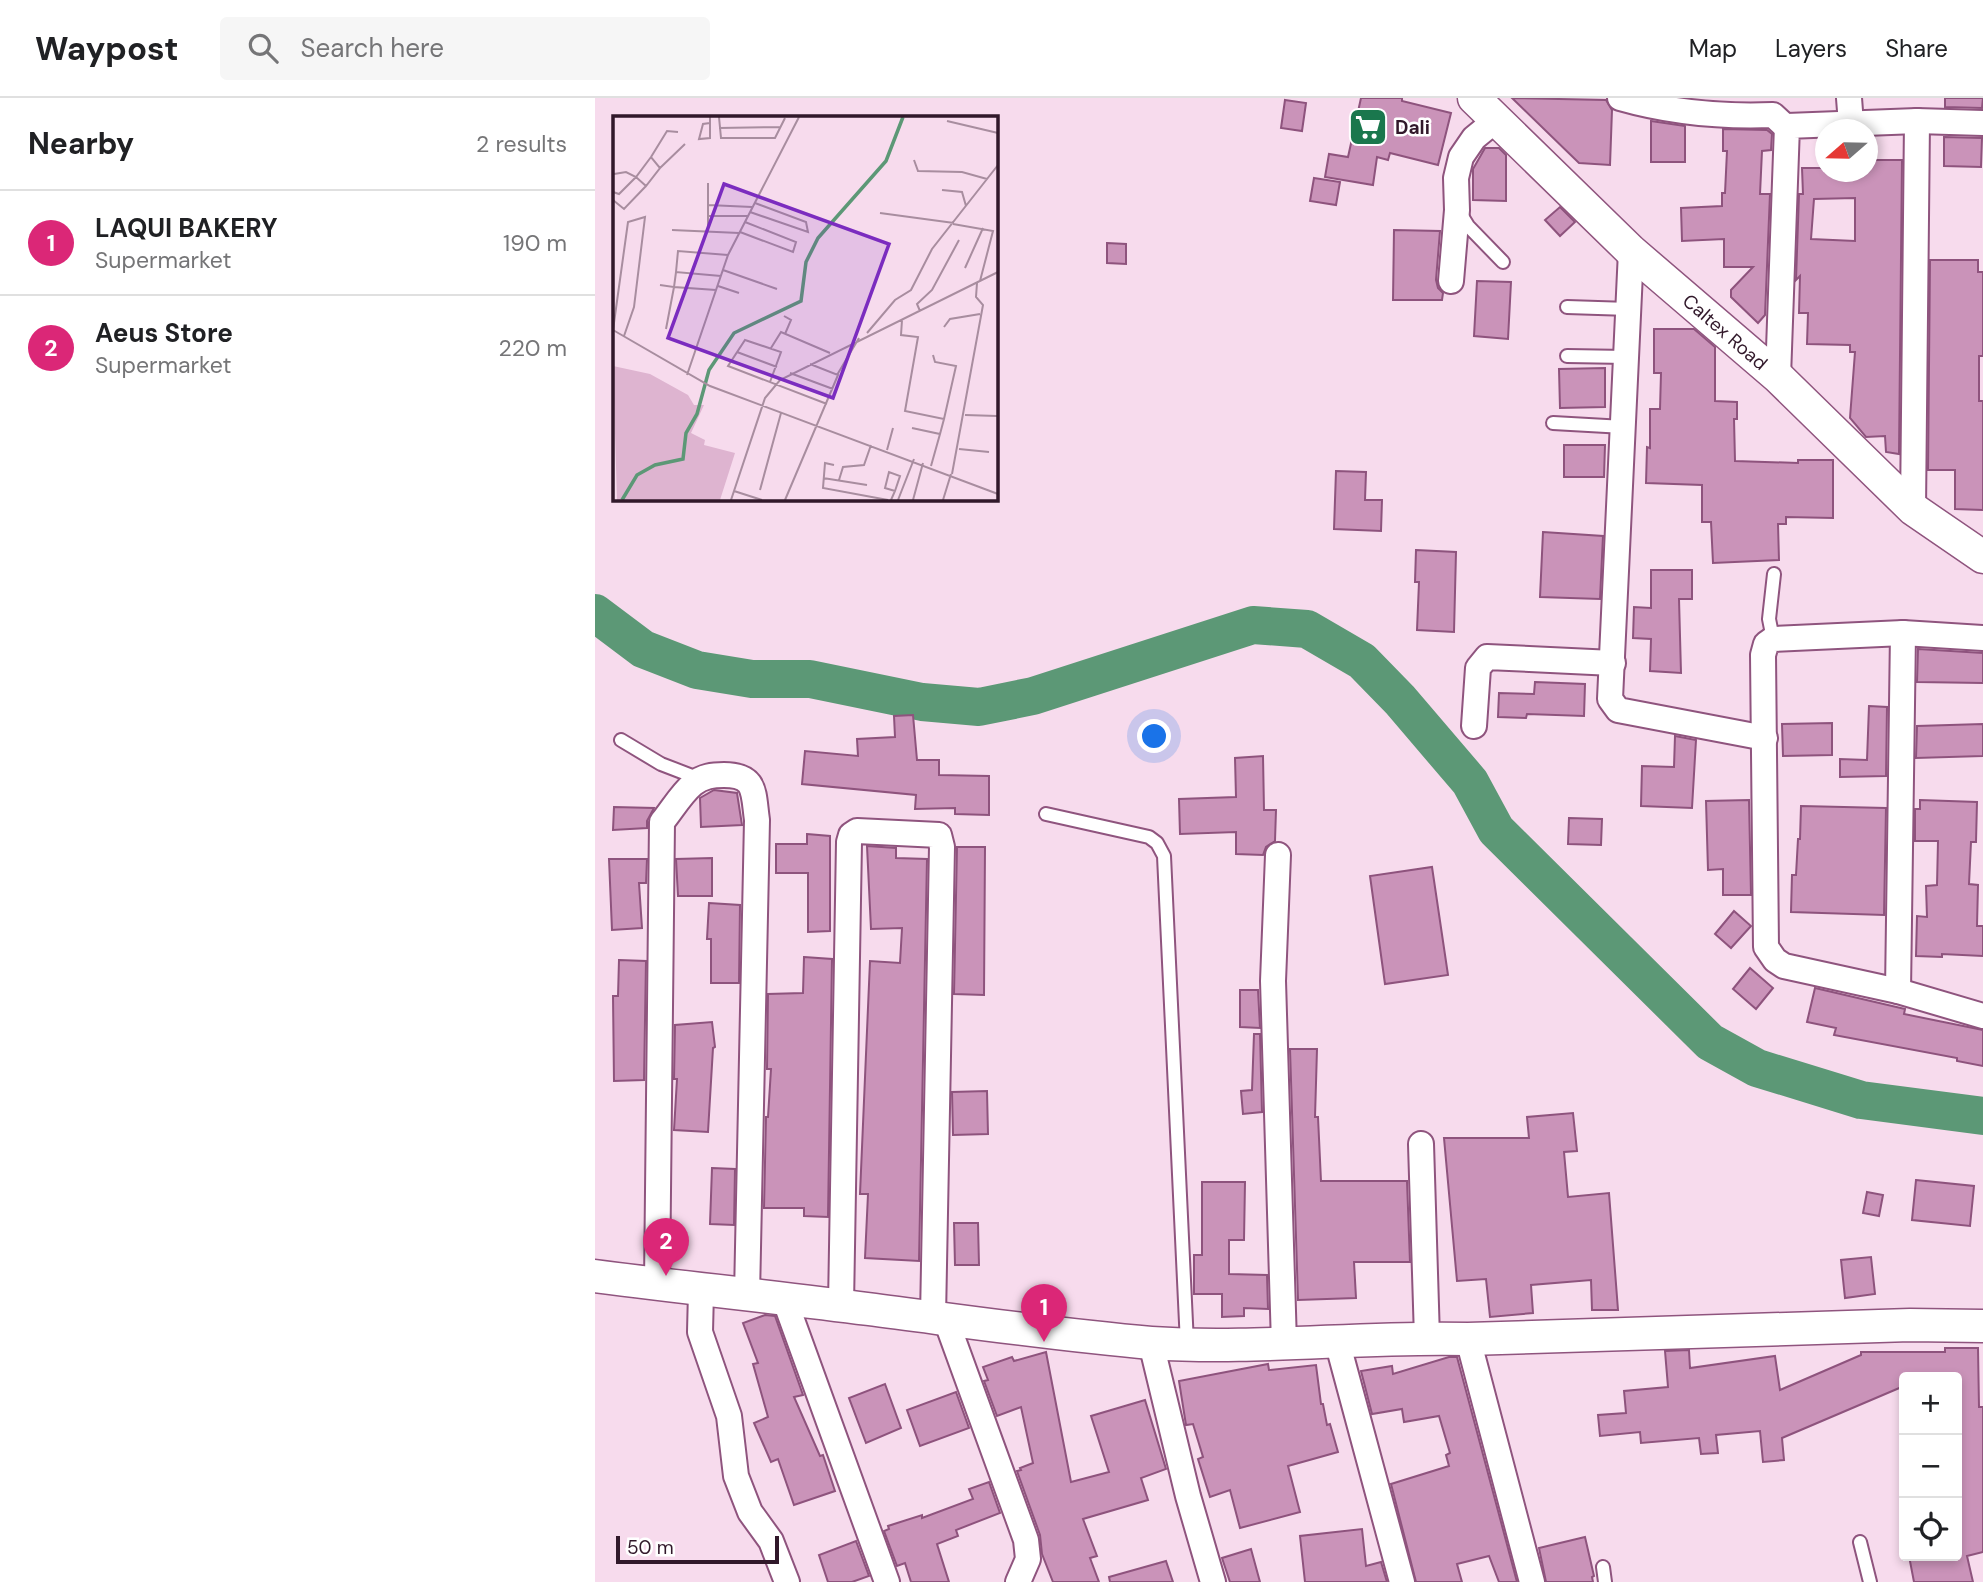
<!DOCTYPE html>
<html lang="en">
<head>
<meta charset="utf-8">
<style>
  :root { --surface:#fff; --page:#f6f6f6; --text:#202124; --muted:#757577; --line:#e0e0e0; --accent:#db2777 }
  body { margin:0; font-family:"DM Sans",sans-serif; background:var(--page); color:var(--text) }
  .controls { position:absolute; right:21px; bottom:21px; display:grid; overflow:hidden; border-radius:7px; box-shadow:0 4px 10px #0003 }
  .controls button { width:63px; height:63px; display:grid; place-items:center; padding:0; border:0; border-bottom:2px solid var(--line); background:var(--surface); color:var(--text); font:35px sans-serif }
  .compass { position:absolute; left:1220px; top:21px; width:63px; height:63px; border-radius:50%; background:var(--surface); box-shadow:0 4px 10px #0003; rotate:250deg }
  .scale { position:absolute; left:21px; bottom:18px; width:163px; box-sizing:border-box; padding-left:7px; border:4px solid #31182a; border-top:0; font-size:19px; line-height:24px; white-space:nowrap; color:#31182a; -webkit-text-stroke:5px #fff; paint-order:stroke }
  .you { position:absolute; left:560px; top:639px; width:24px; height:24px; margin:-18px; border:5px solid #fff; border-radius:50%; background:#1a73e8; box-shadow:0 0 0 10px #1a73e833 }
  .badge { display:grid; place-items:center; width:46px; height:46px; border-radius:50%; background:var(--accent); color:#fff; font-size:23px; font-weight:700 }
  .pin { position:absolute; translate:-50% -58px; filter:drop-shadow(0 2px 4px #0008) }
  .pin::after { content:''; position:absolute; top:37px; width:24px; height:21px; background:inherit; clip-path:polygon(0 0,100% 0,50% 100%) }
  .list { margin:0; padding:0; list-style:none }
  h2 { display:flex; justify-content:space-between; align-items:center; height:91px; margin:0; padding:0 28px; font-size:30px }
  h2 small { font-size:23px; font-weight:400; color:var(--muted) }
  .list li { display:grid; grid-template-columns:46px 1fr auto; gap:21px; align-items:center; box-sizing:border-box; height:105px; padding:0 28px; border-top:2px solid var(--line) }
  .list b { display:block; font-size:26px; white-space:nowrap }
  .list p { margin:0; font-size:23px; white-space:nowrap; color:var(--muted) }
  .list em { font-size:23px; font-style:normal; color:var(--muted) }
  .icon { flex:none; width:38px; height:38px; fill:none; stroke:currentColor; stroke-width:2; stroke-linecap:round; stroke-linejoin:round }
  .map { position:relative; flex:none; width:1388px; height:1484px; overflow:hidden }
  header { display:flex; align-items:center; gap:42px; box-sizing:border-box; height:98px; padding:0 35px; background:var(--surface); border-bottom:2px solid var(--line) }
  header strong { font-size:33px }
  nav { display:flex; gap:38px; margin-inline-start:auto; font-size:24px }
  .search { width:490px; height:63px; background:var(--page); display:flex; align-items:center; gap:18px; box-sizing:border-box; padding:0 24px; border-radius:7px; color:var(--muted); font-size:26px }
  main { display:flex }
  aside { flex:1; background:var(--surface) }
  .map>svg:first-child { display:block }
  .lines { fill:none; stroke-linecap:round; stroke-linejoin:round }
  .river { stroke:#5c9876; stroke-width:38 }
  .building { fill:#ca93b9; stroke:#8e537d; stroke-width:2; fill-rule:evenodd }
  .service-casing { stroke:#8f547e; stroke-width:16 }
  .minor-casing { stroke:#8f547e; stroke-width:28 }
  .tertiary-casing { stroke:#8f547e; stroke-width:35 }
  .service { stroke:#fff; stroke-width:12 }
  .minor { stroke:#fff; stroke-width:24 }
  .tertiary { stroke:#fff; stroke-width:32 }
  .labels { text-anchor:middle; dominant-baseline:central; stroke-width:5; stroke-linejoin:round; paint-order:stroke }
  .poi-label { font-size:19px; font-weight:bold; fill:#31182a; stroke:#fff; text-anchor:start }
  .street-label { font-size:19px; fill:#31182a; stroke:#fff }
  .inset-river { fill:none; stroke:#5c9876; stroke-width:3.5 }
  .inset-road { fill:none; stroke:#a88d9f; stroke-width:2 }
  .view { fill:#7b2cbf; fill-opacity:0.15; stroke:#7b2cbf; stroke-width:3.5 }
  .inset-edge { fill:none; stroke:#31182a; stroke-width:3.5 }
</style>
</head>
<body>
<header>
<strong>Waypost</strong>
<div class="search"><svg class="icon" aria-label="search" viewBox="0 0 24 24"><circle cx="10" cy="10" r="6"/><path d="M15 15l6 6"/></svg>Search here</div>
<nav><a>Map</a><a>Layers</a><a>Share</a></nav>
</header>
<main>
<aside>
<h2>Nearby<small>2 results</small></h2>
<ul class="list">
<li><span class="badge">1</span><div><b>LAQUI BAKERY</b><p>Supermarket</p></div><em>190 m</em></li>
<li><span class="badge">2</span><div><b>Aeus Store</b><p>Supermarket</p></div><em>220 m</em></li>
</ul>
</aside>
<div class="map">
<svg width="1388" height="1484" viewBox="0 0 1388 1484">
  <rect width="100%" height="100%" fill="#f7dbed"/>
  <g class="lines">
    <polyline class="river" points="0,515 48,551 102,572 157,581 215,581 327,604 384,609 438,598 658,527 712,531 767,563 805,602 875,684 901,732 1115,944 1162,970 1266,1002 1388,1018"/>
  </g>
  <g class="building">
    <polygon points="766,0 807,0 807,3 856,15 843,67 795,55 793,62 782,59 778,87 730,79 734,56 753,59"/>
    <polygon points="917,0 1011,2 1017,12 1015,67 984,65"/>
    <polygon points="1350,0 1388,0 1387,10 1350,9"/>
    <polygon points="690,2 711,5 707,33 686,30"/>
    <polygon points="1056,23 1090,28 1090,64 1056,64"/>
    <polygon points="1128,31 1172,32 1177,36 1176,52 1167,53 1165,96 1175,96 1170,217 1163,225 1136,199 1136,192 1158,169 1129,169 1129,141 1087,143 1086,110 1127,108 1127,95 1130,95 1132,53 1128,53"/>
    <polygon points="1349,39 1387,40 1386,69 1349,68"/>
    <polygon points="890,50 904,50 911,57 911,103 878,102 878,71"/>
    <path d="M1272 62H1307L1304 356 1291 354 1290 338 1271 339 1255 320 1260 254H1255V247L1212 246 1213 215H1204L1205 178 1201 182 1204 96H1208L1207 70H1230V74H1272ZM1260 100V143L1216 141 1219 101Z"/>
    <polygon points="719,80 745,84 741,107 715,103"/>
    <polygon points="965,109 980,124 965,138 950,122"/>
    <polygon points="799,132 845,133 841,182 843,190 848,195 847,202 798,202"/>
    <polygon points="512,145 531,146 531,166 512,165"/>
    <polygon points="1335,162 1383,162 1383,174 1388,174 1388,258 1384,258 1384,303 1388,303 1388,412 1360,411 1360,372 1333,372"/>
    <polygon points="882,183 916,184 913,241 879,238"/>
    <polygon points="1059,231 1099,231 1120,249 1120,303 1142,304 1142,321 1139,321 1140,363 1203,365 1203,362 1238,362 1238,420 1191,419 1191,426 1183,426 1184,462 1118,465 1116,424 1107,424 1107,387 1051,385 1052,349 1055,350 1055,311 1065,311 1066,275 1059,275"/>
    <polygon points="1010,270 1010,309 965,310 964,271"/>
    <polygon points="969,347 1010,347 1009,379 969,379"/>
    <polygon points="741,373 771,374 770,402 787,402 786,433 739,431"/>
    <polygon points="948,434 1008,438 1005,501 945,499"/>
    <polygon points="821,452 861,454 859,534 822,532 824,484 820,484"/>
    <polygon points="1056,472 1097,472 1097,501 1084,501 1086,575 1055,573 1056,541 1038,540 1039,509 1056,510"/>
    <polygon points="1323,551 1388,555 1388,585 1322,584"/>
    <polygon points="940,584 990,586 989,618 932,616 931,620 903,619 904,595 939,596"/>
    <polygon points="1274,608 1292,609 1291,678 1245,679 1245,661 1272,662"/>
    <polygon points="318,617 322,662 344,662 344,677 394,678 394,717 360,716 360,710 320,711 321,697 207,686 210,653 263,658 262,641 300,639 299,618"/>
    <polygon points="1237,625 1237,657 1188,658 1187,626"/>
    <polygon points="1388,626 1388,658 1321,660 1322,628"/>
    <polygon points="1080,638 1101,642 1097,710 1046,708 1047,668 1079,669"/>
    <polygon points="668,658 669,712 681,712 680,743 671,749 668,757 641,756 641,734 585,736 584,701 641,699 640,660"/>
    <polygon points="119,692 142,695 147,727 106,729 105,700"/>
    <polygon points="1154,702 1156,797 1128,797 1128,771 1113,772 1111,703"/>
    <polygon points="1325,702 1382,704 1381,744 1376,744 1374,786 1383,787 1382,828 1388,828 1388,858 1347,856 1347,859 1321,858 1322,818 1332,819 1331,788 1342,787 1343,743 1320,743 1320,711 1325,711"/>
    <polygon points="1206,708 1291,710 1289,817 1196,814 1197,777 1201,777 1203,741 1205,741"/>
    <polygon points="19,709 59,710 52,723 52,730 18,732"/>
    <polygon points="974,720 1007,721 1006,747 973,746"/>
    <polygon points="212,736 235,738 235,833 213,834 213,775 181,775 181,746 212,746"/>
    <polygon points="272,748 301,750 301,760 332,761 324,1163 270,1160 273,1096 265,1096 275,863 305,865 307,830 276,831"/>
    <polygon points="362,749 390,749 389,897 359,896"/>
    <polygon points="117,760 117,798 83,798 81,761"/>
    <polygon points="14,761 52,761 51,785 44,785 47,830 17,832"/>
    <polygon points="837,769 853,877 790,886 775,778"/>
    <polygon points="114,805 145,807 144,885 116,885 116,841 112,841"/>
    <polygon points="1139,813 1156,828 1136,850 1120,836"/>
    <polygon points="209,859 237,861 233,1119 209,1118 209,1110 169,1110 171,1019 173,1019 176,971 172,971 173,896 208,895"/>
    <polygon points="24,862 51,863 49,982 19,983 18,898 23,898"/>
    <polygon points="1155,870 1178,890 1161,911 1138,891"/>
    <polygon points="1220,890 1310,911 1309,916 1388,932 1388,968 1362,963 1362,960 1239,937 1241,930 1212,924"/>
    <polygon points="645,892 663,892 665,930 645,929"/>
    <polygon points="117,924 120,949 118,950 113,1034 79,1032 82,981 79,981 80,927"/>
    <polygon points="659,936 665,936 667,1014 648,1016 646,993 657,992"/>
    <polygon points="695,951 722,951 720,1019 723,1019 726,1083 812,1083 815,1164 759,1164 761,1200 703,1202"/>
    <polygon points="392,993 393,1036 358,1037 357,994"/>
    <polygon points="978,1015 982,1053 969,1054 973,1099 1014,1095 1023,1212 997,1212 996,1182 936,1187 938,1215 895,1219 891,1181 862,1183 849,1040 934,1040 932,1019"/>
    <polygon points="117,1070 140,1071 139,1127 115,1126"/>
    <polygon points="1321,1082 1379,1088 1375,1128 1317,1122"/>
    <polygon points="607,1084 650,1084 649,1142 634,1142 634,1176 672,1177 673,1211 649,1210 649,1218 627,1219 627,1196 599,1196 599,1157 607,1157"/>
    <polygon points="1272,1094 1288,1097 1284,1118 1268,1115"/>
    <polygon points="359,1125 383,1125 384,1167 360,1167"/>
    <polygon points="1276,1159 1280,1196 1250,1200 1246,1162"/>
    <polygon points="170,1217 180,1218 208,1297 199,1299 225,1358 228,1357 240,1393 199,1407 183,1361 176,1364 159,1325 173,1319 158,1266 163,1265 148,1225"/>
    <polygon points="1350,1250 1383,1250 1384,1309 1388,1309 1388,1454 1372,1458 1378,1484 1319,1484 1314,1458 1362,1458 1362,1279 1309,1279 1309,1288 1187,1340 1189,1362 1168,1364 1165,1333 1121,1337 1123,1355 1106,1356 1104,1340 1046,1345 1045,1334 1005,1338 1003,1317 1031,1315 1029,1293 1073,1289 1070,1253 1094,1252 1095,1270 1180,1258 1185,1292 1266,1257 1266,1254 1350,1254"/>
    <polygon points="451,1254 476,1384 514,1374 496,1318 550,1302 571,1371 546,1380 553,1402 488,1421 502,1458 495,1460 504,1484 458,1484 447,1456 445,1437 422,1373 426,1372 425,1370 438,1365 426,1309 402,1318 389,1283 393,1282 388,1269 417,1259 419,1263"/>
    <polygon points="854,1259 862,1259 922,1484 904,1484 894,1458 862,1466 867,1484 821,1484 796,1386 854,1368 851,1357 855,1355 844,1318 809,1324 807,1311 777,1316 766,1273 797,1268 798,1276"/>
    <polygon points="673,1266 674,1272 721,1267 726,1306 728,1306 732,1327 735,1326 743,1354 693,1368 705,1414 645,1430 635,1392 615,1399 603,1361 608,1359 598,1326 591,1327 584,1283"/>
    <polygon points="290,1286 306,1330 271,1345 254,1300"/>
    <polygon points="361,1294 374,1330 325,1348 312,1312"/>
    <polygon points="394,1384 405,1415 361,1432 363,1438 342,1446 354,1484 316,1484 310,1465 302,1468 289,1433 294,1431 293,1428 327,1417 327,1420 378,1401 374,1391"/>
    <polygon points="767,1431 771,1468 786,1464 792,1484 710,1484 705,1438"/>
    <polygon points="990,1439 999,1478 997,1479 998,1484 951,1484 944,1450"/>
    <polygon points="261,1443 274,1478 257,1484 233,1484 224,1457"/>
    <polygon points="656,1451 665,1484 635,1484 627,1460"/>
    <polygon points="571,1463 578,1484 515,1484 514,1479"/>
  </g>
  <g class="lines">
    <g class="service-casing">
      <g id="service">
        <polyline points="865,115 873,128 908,164"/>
        <polyline points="972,209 1034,211"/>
        <polyline points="972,258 1032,259"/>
        <polyline points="958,325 1029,329"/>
        <polyline points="1178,541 1174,521 1179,476"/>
        <polyline points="26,642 66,666 105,681"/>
        <polyline points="451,716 554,739 562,745 569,758 592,1246"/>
        <polyline points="1265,1444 1275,1484"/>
        <polyline points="1008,1469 1010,1484"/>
      </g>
    </g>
    <g class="minor-casing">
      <g id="minor">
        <path d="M1025 0C1074 14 1127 19 1178 17L1192 30"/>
        <polyline points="1254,0 1256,26"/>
        <polyline points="1036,153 1015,601 1023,612 1170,640"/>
        <polyline points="856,183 862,112 861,80 866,59 879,40 901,22"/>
        <polyline points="1183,279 1192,28 1322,23 1388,25"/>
        <polyline points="1318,411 1322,23"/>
        <polyline points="1388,540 1308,535 1178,541 1171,546 1168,557 1171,849 1180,862 1189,868 1303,893 1388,918"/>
        <polyline points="879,628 883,570 892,559 1018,565"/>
        <polyline points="683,757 678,883 689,1246"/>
        <polyline points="1303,893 1308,535"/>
        <polyline points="826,1046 832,1240"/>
        <path d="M62 1186 67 724C77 712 86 696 98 686 108 678 118 677 129 677 162 677 158 695 162 722L152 1197"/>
        <polyline points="106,1193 105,1234 134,1318 141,1378 155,1414 176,1443 192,1484"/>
        <polyline points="189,1200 292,1484"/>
        <polyline points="246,1207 254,744 256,737 262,733 344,737 347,749 338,1219"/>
        <polyline points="351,1222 431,1442 433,1461 423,1484"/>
        <polyline points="873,1241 937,1484"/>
        <polyline points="742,1243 807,1484"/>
        <polyline points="556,1245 593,1398 618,1484"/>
      </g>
    </g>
    <g class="tertiary-casing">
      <g id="tertiary">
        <polyline points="879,0 1036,153 1183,279 1318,411 1388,459"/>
        <path d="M0 1178C91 1190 182 1199 273 1211 367 1223 461 1237 556 1245 662 1252 768 1238 873 1241L1315 1227 1388 1228"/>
      </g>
    </g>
    <use href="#service" class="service"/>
    <use href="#minor" class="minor"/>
    <use href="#tertiary" class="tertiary"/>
  </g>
  <defs>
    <g id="supermarket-square" transform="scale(2.0125)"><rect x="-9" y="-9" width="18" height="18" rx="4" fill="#1a774d" stroke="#fff"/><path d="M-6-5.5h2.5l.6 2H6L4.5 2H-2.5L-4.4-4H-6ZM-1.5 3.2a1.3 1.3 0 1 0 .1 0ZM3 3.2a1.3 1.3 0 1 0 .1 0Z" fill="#fff"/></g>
  </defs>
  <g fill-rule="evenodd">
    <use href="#supermarket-square" x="773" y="29"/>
  </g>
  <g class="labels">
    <g class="poi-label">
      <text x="800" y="29">Dali</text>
    </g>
    <g class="street-label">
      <text transform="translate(1130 234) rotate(41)">Caltex Road</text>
    </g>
  </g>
  <g transform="translate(18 18)">
    <rect width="385" height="385" fill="#f7dbed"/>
    <path d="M0 250 37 258 75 279 81 289H91L78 317 92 324 91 329 122 337 107 384H4Z" fill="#deb4d0"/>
    <path class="inset-river" d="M9 384 24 359 42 349 70 343 73 317 84 298 96 254 121 217 188 185 193 146 205 122 273 45 290 1"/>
    <path class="inset-road" d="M97 1V22L86 23 90 8 97 7M106 1 108 22H162L172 2M334 5 385 17M106 12 168 11M38 41 54 15 65 16M301 44 305 55 349 56 374 63M47 52 72 28M95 67V116M329 74 349 76 353 90M0 76 6 78 23 61 38 41 47 52 33 70 23 61 13 56 1 58M0 84 11 93 33 70M95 89 139 91M137 96 195 116 193 106 142 87M267 97 341 107M95 100H135M340 108 380 115 367 165M59 114 126 117M127 116 180 136 183 126 132 106M352 152 370 112M110 154 164 173M63 156 65 135 115 139M47 169 61 171 53 213M105 170 126 177M103 174 61 171 63 156 108 160M307 195 304 188 319 174 346 124M171 200 178 204 172 218M289 204 288 219 305 221 292 295 331 303 327 318 299 312M331 211 337 203 367 198M0 214 15 106 32 101 21 191 11 220M0 214 97 270 385 378M254 217 282 184 298 174 319 133 385 49M158 232 168 216 217 237M124 236 164 251M320 239 322 246 343 250 331 303M177 257 220 273M74 259 115 139 186 1M224 259 246 222M157 266 168 236 132 224 115 250 214 288M352 299 384 300M346 333 376 336M274 334 280 312M221 349 212 347 210 372 275 384M318 350 327 318M339 358 370 189 363 181 364 167M210 362 254 369M226 364 230 351 251 349 258 329M147 374 168 297M121 375 149 384M118 384 152 282 167 264 385 156M172 384 225 259 197 248M278 384 282 375 287 360 276 356 272 372 282 375M285 384 301 343M300 384 310 347M330 384 338 358"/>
    <path class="view" d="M111 68 276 128 220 282 55 222Z"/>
    <rect width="385" height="385" class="inset-edge"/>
  </g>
</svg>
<div class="controls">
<button>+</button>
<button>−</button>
<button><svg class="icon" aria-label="locate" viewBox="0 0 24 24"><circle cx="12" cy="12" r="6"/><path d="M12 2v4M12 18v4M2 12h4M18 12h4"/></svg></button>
</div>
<svg class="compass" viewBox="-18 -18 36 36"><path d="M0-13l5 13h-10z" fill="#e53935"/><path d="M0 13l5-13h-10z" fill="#757577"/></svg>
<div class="scale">50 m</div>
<div class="you"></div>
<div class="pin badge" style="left:449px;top:1244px">1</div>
<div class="pin badge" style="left:71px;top:1178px">2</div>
</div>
</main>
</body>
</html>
